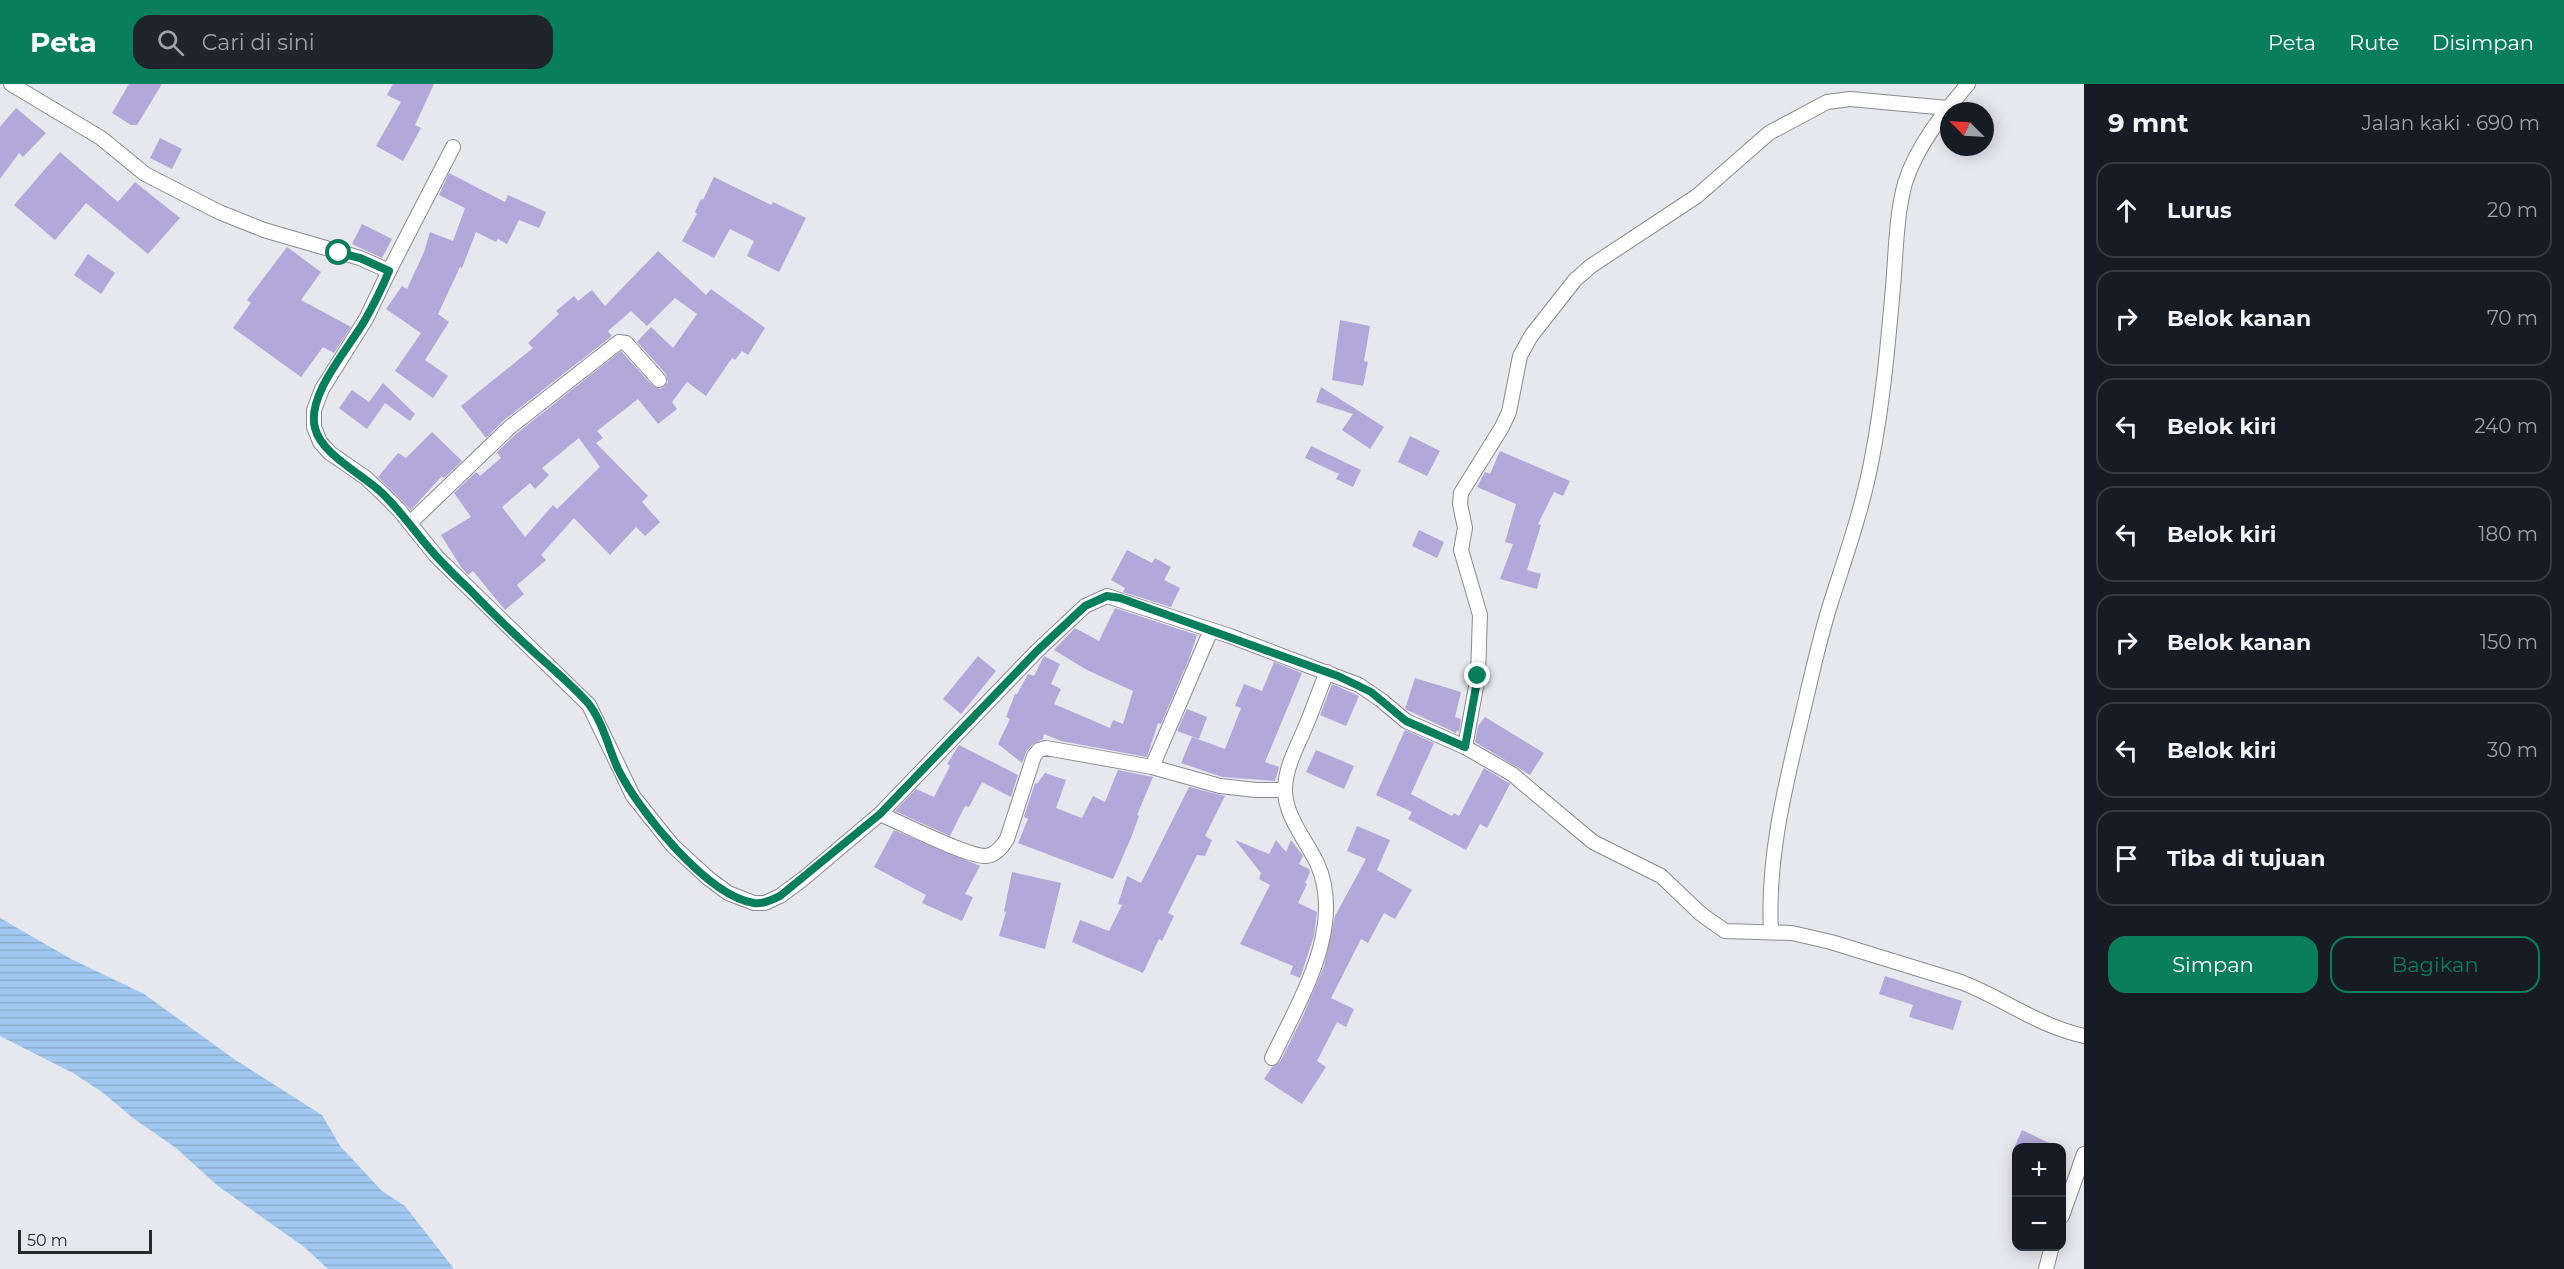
<!DOCTYPE html>
<html lang="id">
<head>
<meta charset="utf-8">
<style>
  :root { --surface:#171b24; --page:#20242c; --text:#f1f3f6; --muted:#9ea1a6; --line:#363941; --accent:#097e5b }
  body { margin:0; font-family:Montserrat,sans-serif; background:var(--page); color:var(--text) }
  .controls { position:absolute; right:18px; bottom:18px; display:grid; overflow:hidden; border-radius:12px; box-shadow:0 3px 15px #0003 }
  .controls button { width:54px; height:54px; display:grid; place-items:center; padding:0; border:0; border-bottom:2px solid var(--line); background:var(--surface); color:var(--text); font:30px sans-serif }
  .compass { position:absolute; left:1940px; top:18px; width:54px; height:54px; border-radius:50%; background:var(--surface); box-shadow:0 3px 15px #0003; rotate:294deg }
  .scale { position:absolute; left:18px; bottom:15px; width:134px; box-sizing:border-box; padding-left:6px; border:3px solid #29292c; border-top:0; font-size:16px; line-height:21px; white-space:nowrap; color:#29292c; -webkit-text-stroke:4px #e7e7ee; paint-order:stroke }
  .stop { position:absolute; width:18px; height:18px; margin:-14px; border:4px solid #097e5b; border-radius:50%; background:#fff }
  .stop.end { background:#097e5b; border-color:#fff; box-shadow:0 2px 6px #0008 }
  .list { margin:0; padding:0; list-style:none }
  h2 { display:flex; justify-content:space-between; align-items:center; height:78px; margin:0; padding:0 24px; font-size:26px }
  h2 small { font-size:20px; font-weight:400; color:var(--muted) }
  .list li { display:grid; grid-template-columns:39px 1fr auto; gap:18px; align-items:center; box-sizing:border-box; height:96px; margin:0 12px 12px; padding:0 12px; border:2px solid var(--line); border-radius:18px }
  .list b { display:block; font-size:22px; white-space:nowrap }
  .list em { font-size:20px; font-style:normal; color:var(--muted) }
  .actions { display:flex; gap:12px; padding:18px 24px }
  .actions a { flex:1; padding:14px 0; border:2px solid var(--accent); border-radius:18px; text-align:center; font-size:21px; color:var(--accent) }
  .actions .main { background:var(--accent); color:#fff }
  .icon { flex:none; width:33px; height:33px; fill:none; stroke:currentColor; stroke-width:2; stroke-linecap:round; stroke-linejoin:round }
  .map { position:relative; flex:none; width:2084px; height:1185px; overflow:hidden }
  header { display:flex; align-items:center; gap:36px; box-sizing:border-box; height:84px; padding:0 30px; background:var(--accent); color:#fff }
  header strong { font-size:28px }
  nav { display:flex; gap:33px; margin-inline-start:auto; font-size:21px }
  .search { width:420px; height:54px; background:var(--page); display:flex; align-items:center; gap:15px; box-sizing:border-box; padding:0 21px; border-radius:18px; color:var(--muted); font-size:22px }
  main { display:flex }
  aside { flex:1; background:var(--surface) }
  .map>svg:first-child { display:block }
  .water { fill:url(#water-rules) }
  .building { fill:#b2a8d9; fill-rule:evenodd }
  .lines { fill:none; stroke-linecap:round; stroke-linejoin:round }
  .street-casing { stroke:#8a8a91; stroke-width:16 }
  .street { stroke:#fff; stroke-width:14 }
  .route { stroke:#097e5b; stroke-width:8 }
</style>
</head>
<body>
<header>
<strong>Peta</strong>
<div class="search"><svg class="icon" aria-label="search" viewBox="0 0 24 24"><circle cx="10" cy="10" r="6"/><path d="M15 15l6 6"/></svg>Cari di sini</div>
<nav><a>Peta</a><a>Rute</a><a>Disimpan</a></nav>
</header>
<main>
<div class="map">
<svg width="2084" height="1185" viewBox="0 0 2084 1185">
  <defs>
    <pattern id="water-rules" width="6" height="5" patternUnits="userSpaceOnUse" patternTransform="scale(1.5)"><rect width="6" height="5" fill="#a0c8f0"/><path d="M0 2.5h6" fill="none" stroke="#8aacce"/></pattern>
  </defs>
  <rect width="100%" height="100%" fill="#e7e7ee"/>
  <polygon class="water" points="0,834 71,875 144,910 234,975 322,1031 340,1062 382,1107 405,1122 454,1185 328,1185 303,1162 218,1102 176,1064 133,1034 102,1008 73,989 0,952"/>
  <g class="building">
    <polygon points="129,0 162,0 137,41 131,41 112,29"/>
    <polygon points="393,0 434,0 415,41 421,44 403,77 376,62 401,18 387,11"/>
    <polygon points="16,24 46,49 23,73 19,69 0,95 0,43"/>
    <polygon points="160,54 182,65 172,85 150,74"/>
    <polygon points="60,68 118,118 135,98 180,134 148,170 86,119 55,156 14,121"/>
    <polygon points="449,89 505,118 508,111 546,128 539,144 519,136 507,160 498,155 496,158 476,148 462,184 460,183 438,230 449,238 425,276 448,292 433,314 395,287 421,249 386,225 402,202 407,205 424,168 430,148 453,157 465,124 439,111"/>
    <polygon points="714,93 771,121 773,118 806,134 779,188 747,172 754,157 730,145 714,174 682,157 697,130 695,128 701,115 703,116"/>
    <polygon points="362,140 392,155 382,174 352,160"/>
    <polygon points="287,163 321,188 301,216 351,243 334,269 323,263 301,293 233,244 251,219 247,216"/>
    <path d="M658 167 706 211 711 205 765 244 748 271 742 267 735 276 732 274 706 312 687 298 672 318 677 325 658 340 638 315 597 347 603 354 596 359 648 412 642 418 660 438 645 452 636 443 610 471 574 434 541 471 546 476 517 501 524 510 505 526 473 487 468 491 461 483 441 451 471 433 454 409 476 388 480 392 501 374 497 368 516 350 621 267 653 302 660 305 664 303 668 298 666 290 637 258 651 243 673 264 697 230 675 214 647 242 631 227 608 247 612 252 504 336 486 354 461 322 533 264 528 259 559 230 556 227 574 212 578 217 592 206 605 222ZM579 354 600 383 557 425 553 421 525 453 502 423 530 399 535 405 549 391 542 384Z"/>
    <polygon points="88,170 115,189 101,210 74,191"/>
    <polygon points="1340,236 1370,242 1364,277 1368,278 1363,302 1332,296"/>
    <polygon points="383,299 415,330 410,337 385,319 367,345 339,324 352,306 369,318"/>
    <polygon points="1321,303 1384,343 1370,365 1342,346 1353,330 1316,318"/>
    <polygon points="432,348 462,377 444,394 442,392 411,426 378,393 398,369 406,374"/>
    <polygon points="1410,352 1440,367 1427,392 1398,378"/>
    <polygon points="1311,362 1361,386 1353,403 1336,395 1339,390 1305,374"/>
    <polygon points="1500,367 1570,397 1563,412 1554,408 1538,440 1541,441 1527,486 1541,490 1537,505 1500,495 1513,460 1505,458 1516,420 1477,403 1485,388 1490,390"/>
    <polygon points="1419,446 1444,458 1437,474 1412,462"/>
    <polygon points="1127,466 1152,479 1155,474 1171,483 1164,496 1180,504 1171,523 1123,508 1125,504 1111,496"/>
    <polygon points="1115,524 1197,551 1189,575 1161,640 1158,639 1147,673 1061,657 1044,650 1043,655 1033,660 1027,666 1022,679 998,660 1010,635 1006,633 1015,610 1017,610 1028,590 1034,592 1044,572 1060,580 1051,600 1061,605 1054,620 1110,644 1113,636 1123,640 1133,607 1087,586 1054,566 1075,544 1099,557"/>
    <polygon points="978,572 996,587 961,630 943,615"/>
    <polygon points="1274,578 1302,589 1265,678 1279,683 1275,697 1222,693 1181,679 1192,653 1225,665 1241,624 1235,622 1244,600 1262,607"/>
    <polygon points="1415,594 1461,608 1455,633 1461,635 1459,648 1457,646 1456,649 1405,625"/>
    <polygon points="1332,600 1359,612 1346,642 1320,631"/>
    <polygon points="1187,625 1207,633 1199,655 1177,647"/>
    <polygon points="1485,633 1544,669 1530,691 1475,658 1478,642"/>
    <polygon points="1405,646 1434,659 1411,710 1452,732 1454,729 1459,732 1484,684 1510,700 1487,744 1480,740 1466,766 1408,735 1412,728 1376,711"/>
    <polygon points="959,661 1018,691 1011,713 982,698 969,723 965,722 950,752 895,727 916,705 934,713 950,682 947,680"/>
    <polygon points="1316,666 1354,682 1344,705 1306,688"/>
    <polygon points="1118,686 1153,693 1137,731 1139,732 1131,754 1113,795 1018,759 1028,735 1024,733 1035,699 1037,700 1045,689 1066,696 1056,724 1082,734 1093,712 1105,718"/>
    <polygon points="1189,703 1225,712 1205,752 1212,756 1205,772 1197,771 1168,829 1174,832 1162,857 1159,855 1143,889 1072,858 1080,836 1109,847 1122,821 1118,820 1127,792 1141,799"/>
    <polygon points="1357,742 1390,756 1377,786 1412,806 1395,835 1384,829 1368,859 1361,855 1331,914 1354,925 1346,943 1337,938 1317,977 1326,983 1302,1020 1264,995 1272,983 1280,978 1303,932 1324,882 1335,832 1366,775 1347,767"/>
    <polygon points="894,746 980,782 965,810 973,813 962,837 922,819 926,811 874,783"/>
    <polygon points="1235,756 1269,770 1276,756 1286,768 1291,756 1303,772 1299,780 1309,785 1310,788 1305,799 1307,800 1298,819 1317,828 1314,852 1300,894 1290,890 1293,882 1240,860 1270,801 1259,795 1261,789"/>
    <polygon points="1012,788 1061,799 1045,865 999,852 1006,828 1004,827"/>
    <polygon points="1885,892 1962,917 1953,946 1909,933 1913,921 1879,910"/>
    <polygon points="2022,1046 2060,1064 2014,1064"/>
  </g>
  <g class="lines">
    <g class="street-casing">
      <g id="street">
        <path d="M11 0 101 54 145 90 219 128 264 146 360 174 389 187 366 235 322 305 314 326V343L320 358 330 369 366 394 383 410 399 426 437 473 589 621 633 712 673 762 708 794 728 809 754 819H765L780 812 803 795 880 730 1038 566 1085 522 1107 512 1230 552 1359 601 1381 616 1406 637 1465 663 1512 690 1593 758 1661 792 1701 830 1725 847 1792 849 1831 858 1961 898C2005 915 2036 941 2084 952"/>
        <polyline points="389,187 453,63"/>
        <polyline points="410,439 510,343 619,258 626,259 659,296"/>
        <polyline points="1465,663 1478,592 1480,531 1461,466 1465,444 1460,420 1461,409 1502,343 1509,328 1520,272 1531,252 1575,196 1591,182 1697,112 1769,49 1827,18 1850,15 1948,24"/>
        <polyline points="1152,683 1211,546"/>
        <path d="M880 730C902 739 967 773 986 772 996 771 1002 763 1007 755L1034 672 1039 666 1046 664 1152 683 1220 702 1256 706H1285"/>
        <path d="M1771 847C1767 774 1785 703 1802 632 1811 594 1819 556 1831 518 1846 471 1863 423 1872 374 1883 317 1888 260 1893 203 1896 169 1896 132 1905 99 1917 61 1943 30 1968 0"/>
        <path d="M1272 974C1299 917 1346 843 1317 779 1306 756 1284 731 1285 704 1286 682 1297 663 1305 644 1313 625 1319 607 1327 588"/>
        <polyline points="2062,1132 2084,1070"/>
        <polyline points="2046,1185 2052,1162"/>
      </g>
    </g>
    <use href="#street" class="street"/>
  </g>
  <g class="lines">
    <path class="route" d="M339 169 360 174 389 187C382 204 374 220 365 236 349 264 306 311 315 344 321 370 362 390 382 409 403 429 418 453 438 474 448 485 459 496 470 506 491 528 513 549 535 569 553 585 572 601 588 619 603 638 608 663 618 685 638 726 707 812 754 819 764 820 771 816 780 812L880 730 1038 566 1085 522 1107 512 1120 514 1338 592 1371 608 1406 637 1465 663 1478 592"/>
  </g>
</svg>
<div class="controls">
<button>+</button>
<button>−</button>
</div>
<svg class="compass" viewBox="-18 -18 36 36"><path d="M0-13l5 13h-10z" fill="#e53935"/><path d="M0 13l5-13h-10z" fill="#9ea1a6"/></svg>
<div class="scale">50 m</div>
<div class="stop" style="left:339px;top:169px"></div>
<div class="stop end" style="left:1478px;top:592px"></div>
</div>
<aside>
<h2>9 mnt<small>Jalan kaki · 690 m</small></h2>
<ul class="list">
<li><svg class="icon" aria-label="ahead" viewBox="0 0 24 24"><path d="M12 20V5M6 11l6-6 6 6"/></svg><div><b>Lurus</b></div><em>20 m</em></li>
<li><svg class="icon" aria-label="right" viewBox="0 0 24 24"><path d="M7 20v-9h11M14 6l5 5-5 5"/></svg><div><b>Belok kanan</b></div><em>70 m</em></li>
<li><svg class="icon" aria-label="left" viewBox="0 0 24 24"><path d="M17 20v-9H6M10 6l-5 5 5 5"/></svg><div><b>Belok kiri</b></div><em>240 m</em></li>
<li><svg class="icon" aria-label="left" viewBox="0 0 24 24"><path d="M17 20v-9H6M10 6l-5 5 5 5"/></svg><div><b>Belok kiri</b></div><em>180 m</em></li>
<li><svg class="icon" aria-label="right" viewBox="0 0 24 24"><path d="M7 20v-9h11M14 6l5 5-5 5"/></svg><div><b>Belok kanan</b></div><em>150 m</em></li>
<li><svg class="icon" aria-label="left" viewBox="0 0 24 24"><path d="M17 20v-9H6M10 6l-5 5 5 5"/></svg><div><b>Belok kiri</b></div><em>30 m</em></li>
<li><svg class="icon" aria-label="arrive" viewBox="0 0 24 24"><path d="M6 21V4h12l-3 4 3 4H6"/></svg><div><b>Tiba di tujuan</b></div></li>
</ul>
<div class="actions"><a class="main">Simpan</a><a>Bagikan</a></div>
</aside>
</main>
</body>
</html>
